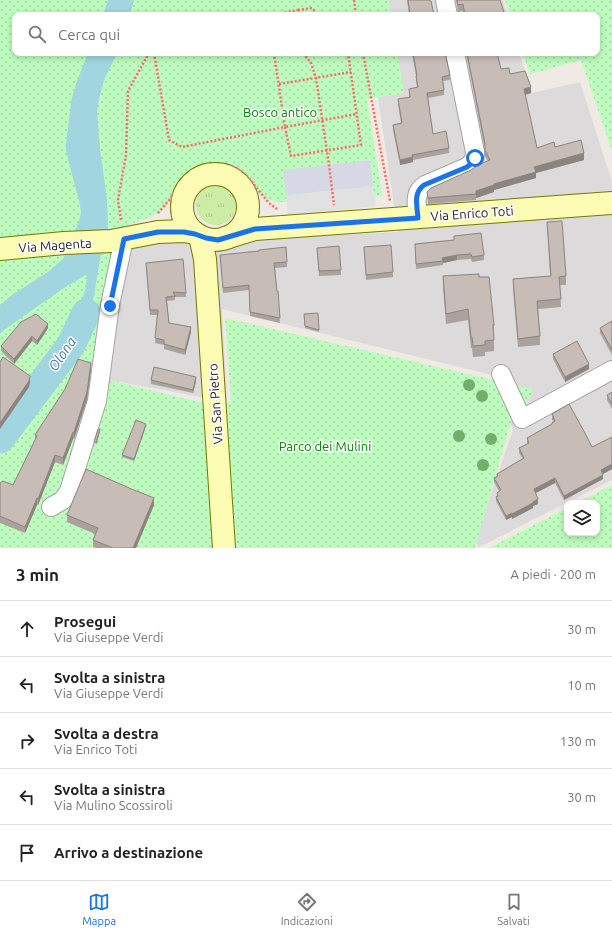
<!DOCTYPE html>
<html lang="it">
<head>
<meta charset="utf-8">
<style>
  :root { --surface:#fff; --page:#f2f2f2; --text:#222; --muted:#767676; --line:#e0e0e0; --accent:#1a73e8 }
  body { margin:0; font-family:Ubuntu,sans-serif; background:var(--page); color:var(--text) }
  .controls { position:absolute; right:12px; bottom:12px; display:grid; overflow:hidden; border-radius:8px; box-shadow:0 2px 6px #0003 }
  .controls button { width:36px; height:36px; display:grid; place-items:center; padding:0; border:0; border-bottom:1px solid var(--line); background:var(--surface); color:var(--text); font:20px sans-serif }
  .stop { position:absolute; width:12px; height:12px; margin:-9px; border:3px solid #1a73e8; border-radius:50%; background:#fff }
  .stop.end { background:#1a73e8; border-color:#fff; box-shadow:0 1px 4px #0008 }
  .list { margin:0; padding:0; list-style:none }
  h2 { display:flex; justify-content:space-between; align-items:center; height:52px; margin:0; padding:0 16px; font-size:17px }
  h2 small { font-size:13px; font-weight:400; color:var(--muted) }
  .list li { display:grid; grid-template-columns:26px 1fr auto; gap:12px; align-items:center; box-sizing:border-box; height:56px; padding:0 16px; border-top:1px solid var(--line) }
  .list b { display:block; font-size:15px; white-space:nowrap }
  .list p { margin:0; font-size:13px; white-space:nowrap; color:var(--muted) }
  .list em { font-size:13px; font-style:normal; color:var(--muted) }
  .icon { flex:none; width:22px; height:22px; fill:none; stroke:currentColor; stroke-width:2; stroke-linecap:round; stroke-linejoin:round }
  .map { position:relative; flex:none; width:612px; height:548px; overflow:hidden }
  .search { position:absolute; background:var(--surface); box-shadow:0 2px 6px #0003; left:12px; right:12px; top:12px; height:44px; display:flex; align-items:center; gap:10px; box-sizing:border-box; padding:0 14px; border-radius:8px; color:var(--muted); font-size:15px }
  .sheet { height:332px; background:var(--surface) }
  nav { display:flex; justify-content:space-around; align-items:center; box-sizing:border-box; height:56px; border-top:1px solid var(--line); background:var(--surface); font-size:11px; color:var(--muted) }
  nav a { display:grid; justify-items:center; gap:2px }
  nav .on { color:var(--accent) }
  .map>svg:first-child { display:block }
  .residential { fill:#dcdada }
  .grass { fill:url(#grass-tufts) }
  .park { fill:url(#park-dots) }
  .parking { fill:#e1e1e1 }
  .plaza { fill:#d7d8e5 }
  .water { fill:#a1d5df }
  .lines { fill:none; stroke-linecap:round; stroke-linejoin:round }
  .river { stroke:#a1d5df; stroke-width:29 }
  .street-casing { stroke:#a4a4a4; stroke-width:20 }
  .secondary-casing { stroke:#737900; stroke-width:24 }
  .path { stroke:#ff6a64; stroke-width:2.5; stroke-dasharray:2 2; stroke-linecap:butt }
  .street { stroke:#fff; stroke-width:18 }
  .secondary { stroke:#fcfbb4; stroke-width:22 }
  .tree { fill:#6fb06b }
  .wall { fill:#aba29d }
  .shaded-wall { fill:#8b847f }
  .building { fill:#c7bcb6; stroke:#8b847f }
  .route { stroke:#1a73e8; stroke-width:5 }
  .labels { text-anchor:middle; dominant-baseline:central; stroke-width:3; stroke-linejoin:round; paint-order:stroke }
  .park-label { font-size:13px; fill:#078009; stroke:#fff }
  .street-label { font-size:13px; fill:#1d1d1d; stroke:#fff }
  .water-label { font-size:14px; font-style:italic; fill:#4177a1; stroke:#fff }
</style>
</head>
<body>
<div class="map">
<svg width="612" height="548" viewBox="0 0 612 548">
  <defs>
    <pattern id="grass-tufts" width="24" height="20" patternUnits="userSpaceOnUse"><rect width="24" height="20" fill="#cdeca6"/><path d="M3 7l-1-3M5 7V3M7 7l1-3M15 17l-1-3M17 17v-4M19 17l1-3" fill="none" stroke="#b0ca8e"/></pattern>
    <pattern id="park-dots" width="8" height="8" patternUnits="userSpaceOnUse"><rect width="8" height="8" fill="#bdfbbe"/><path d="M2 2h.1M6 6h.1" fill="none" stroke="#a2d7a3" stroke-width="1.8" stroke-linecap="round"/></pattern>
  </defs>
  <rect width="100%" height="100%" fill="#efeae3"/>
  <g class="residential">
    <polygon points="388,0 503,0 507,15 391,15"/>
    <polygon points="397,53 519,53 532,93 580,82 612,182 612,480 479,547 475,541 513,430 492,375 222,309 227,402 104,379 130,245 398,232 378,97 404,93"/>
  </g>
  <circle class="grass" cx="216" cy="205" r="20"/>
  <g class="park">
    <polygon points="0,0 388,0 391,15 15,15 15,53 397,53 404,93 367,99 382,196 279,202 266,199 256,192 248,181 235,171 220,168 204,170 190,176 160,213 129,225 104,379 212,405 231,402 225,318 533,389 525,411 513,415 475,548 0,548"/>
    <polygon points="505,0 612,0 612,151 581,60 530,74 523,53 597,53 597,15 510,15"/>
    <polygon points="612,485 612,548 489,548 567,508 567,533 597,533 597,503 577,503"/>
  </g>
  <polygon class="parking" points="373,186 376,206 288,216 286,195"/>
  <polygon class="plaza" points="370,160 373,186 286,195 283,170"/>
  <g class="water">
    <polygon points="108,0 134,0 130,15 103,15"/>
    <polygon points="88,53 117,53 104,80 99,99 97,112 100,149 107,200 108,229 101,253 94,296 78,336 47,377 19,420 10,414 29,387 35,376 69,334 85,291 87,276 86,275 64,288 5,329 0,334 0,305 12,295 48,272 63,259 79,221 81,212 80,205 66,151 66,145 71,102 76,84"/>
    <polygon points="5,422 15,426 0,444 0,429"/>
  </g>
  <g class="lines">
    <polyline class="river" points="0,439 71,345 86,313"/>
    <g class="street-casing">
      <g id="street">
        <polyline points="445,0 448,15"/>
        <path d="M418 218C417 205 413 193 425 185L467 167C473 162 475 159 475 152L455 53"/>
        <polyline points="501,374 522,419 612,370"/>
        <polyline points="51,507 63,500 69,491 97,401 110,305 124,239"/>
      </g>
    </g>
    <g class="secondary-casing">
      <g id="secondary">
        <circle cx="215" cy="207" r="33"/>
        <polyline points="200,236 205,259 224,548"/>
        <polyline points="225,238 255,229 612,203"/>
        <polyline points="0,249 64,243 111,241 158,232 184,231 195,233"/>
      </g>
    </g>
    <g class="path">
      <polyline points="354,0 356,15"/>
      <polyline points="298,10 312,8 318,15"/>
      <polyline points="171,15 171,14"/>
      <polyline points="273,15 298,10 301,15"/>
      <polyline points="154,53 169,140 182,147 285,127 291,156 361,145 348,53"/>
      <polyline points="274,53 285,127 357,114"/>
      <polyline points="303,53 311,63 316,78 329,165 334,205"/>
      <polyline points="363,53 390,201"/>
      <polyline points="279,84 351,72"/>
      <polyline points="158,213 170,199 186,175 198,169 221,165 236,168 246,175 269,203 277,209"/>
      <polyline points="121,220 118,200 126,155 128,91 149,53"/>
    </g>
    <use href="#street" class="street"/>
    <use href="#secondary" class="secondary"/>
  </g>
  <g class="tree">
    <circle cx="469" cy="385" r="6"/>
    <circle cx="482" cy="396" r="6"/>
    <circle cx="459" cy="436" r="6"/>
    <circle cx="491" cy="439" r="6"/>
    <circle cx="483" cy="465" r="6"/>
  </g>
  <g class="wall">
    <polygon points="407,0 429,0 434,15 409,15"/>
    <polygon points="456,0 500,0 505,15 464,15 463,11 458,12"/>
    <polygon points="412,53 445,53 450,75 450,80 443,81 444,90 444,95 428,98 433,134 449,148 449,153 413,160 413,162 400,165 393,130 393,125 401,123 398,104 398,99 409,97 409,89 417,87 416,81 416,76"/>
    <polygon points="466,53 497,53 501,69 510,74 531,93 525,95 537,148 555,147 584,160 536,173 536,178 494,190 494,192 476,198 476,200 428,204 427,192 471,170 488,161 485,156 485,150"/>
    <polygon points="547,222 566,276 566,285 560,285 561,307 538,309 540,336 540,345 518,347 513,288 513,279 550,276"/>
    <polygon points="454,236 484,255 484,260 472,262 471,259 457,260 443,263 443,265 416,269 415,244 454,240"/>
    <polygon points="364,247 393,272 393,277 366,280"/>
    <polygon points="317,248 341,270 341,275 319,276"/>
    <polygon points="220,255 287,262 287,267 275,268 280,323 250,316 249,290 223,293"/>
    <polygon points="146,263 186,293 186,297 175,297 175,300 167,301 169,323 191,332 185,355 164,349 164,345 155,343 157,315 150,315"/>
    <polygon points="443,276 479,277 494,325 494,351 485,352 485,356 473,357 472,348 471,348 468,320 446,324 443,287"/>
    <polygon points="304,314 319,330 319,332 305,328"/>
    <polygon points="612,321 612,355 600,333 600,328"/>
    <polygon points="48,328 37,345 32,341 14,364 1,351 1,346"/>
    <polygon points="553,354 589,369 565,382 553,359"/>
    <polygon points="91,370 87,399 74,439 73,439 63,465 55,462 38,505 37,505 25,533 0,523 0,483 13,485 35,440 35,435"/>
    <polygon points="151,380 196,381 193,393 151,384"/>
    <polygon points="612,392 612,409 607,400 607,395"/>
    <polygon points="552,414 592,447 612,437 612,469 603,474 603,479 564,500 555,483 535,493 538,504 533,506 533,508 512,519 512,517 506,520 496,501 496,497 497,496 497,493 499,491 494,482 494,478 497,477 497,474 523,459 519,453 519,448 527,444 527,438 552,425 552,423 553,422 552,419"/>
    <polygon points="146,426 134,461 122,457 122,455"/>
    <polygon points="154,505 136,548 96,548 93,547 93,540 95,534 67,522 67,515"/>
  </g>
  <g class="shaded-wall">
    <polygon points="531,87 531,93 524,95 524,89"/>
    <polygon points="584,153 584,160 536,173 536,178 494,190 494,192 476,198 476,191 534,167"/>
    <polygon points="413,157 413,162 400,165 400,160"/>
    <polygon points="457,255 457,260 443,263 442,258"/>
    <polygon points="48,324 48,328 37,345 37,341"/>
    <polygon points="191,327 191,332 185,355 185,350"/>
    <polygon points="32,336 32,341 14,364 14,359"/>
    <polygon points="91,363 91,370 87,399 74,439 74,432"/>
    <polygon points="589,364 589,369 565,382 565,377"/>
    <polygon points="30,376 30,383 29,387 0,429 0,423"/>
    <polygon points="196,377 196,381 193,393 193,390"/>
    <polygon points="146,424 146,426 134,461 134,459"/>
    <polygon points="100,429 100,432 96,445 96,443"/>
    <polygon points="73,432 73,439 63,465 63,458"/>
    <polygon points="55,455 55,462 38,505 38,499"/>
    <polygon points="612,464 612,469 601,475 601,470"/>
    <polygon points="603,475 603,479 564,500 564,496"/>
    <polygon points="555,478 555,483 534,494 534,489"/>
    <polygon points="37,498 37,505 25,533 25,527"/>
    <polygon points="154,498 154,505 136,548 133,548"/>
    <polygon points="538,499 538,504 533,506 533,508 512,519 512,514"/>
    <polygon points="512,513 512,517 506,520 506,516"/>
  </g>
  <g class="building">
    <polygon points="408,0 429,0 430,1 431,1 434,15 410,15"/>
    <polygon points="457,0 500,0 505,15 465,15 463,4 458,5"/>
    <polygon points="413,53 445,53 450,75 442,77 444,90 427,93 433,134 446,131 449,148 412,155 413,157 400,160 393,125 402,123 398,99 410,97 409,89 418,87 416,76 417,76"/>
    <polygon points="467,53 497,53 501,69 509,68 510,74 525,71 531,87 524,89 537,148 554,142 555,147 581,140 584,153 534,167 536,172 494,184 494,185 476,191 476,194 428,198 427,192 431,188 471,170 478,165 490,160 485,150 485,144"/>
    <polygon points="562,221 566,276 559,277 561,299 537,301 540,336 518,339 513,279 551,276 547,222"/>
    <polygon points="481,233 484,255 472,257 471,254 457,255 442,258 443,261 416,264 415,244 454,240 454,236"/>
    <polygon points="391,245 393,272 366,275 364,247"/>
    <polygon points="339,246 341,270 319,271 317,248"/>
    <polygon points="286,247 287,262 274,263 277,291 278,291 280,318 250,312 249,285 223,288 220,255 259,251 259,250"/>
    <polygon points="183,259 186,293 173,292 175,296 166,297 169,323 191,327 185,350 164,344 164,340 155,338 158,310 150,310 146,263"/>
    <polygon points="479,274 479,277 489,277 494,325 493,324 494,340 485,341 485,345 473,346 472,337 471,337 468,309 446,314 443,276"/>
    <polygon points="318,313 319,330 305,326 304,314"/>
    <polygon points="36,314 48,324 37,341 32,336 14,359 1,346 21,322"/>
    <polygon points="612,321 612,350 600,328"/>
    <polygon points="577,341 589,364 565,377 553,354"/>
    <polygon points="3,357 30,376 29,381 0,423 0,362"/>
    <polygon points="78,359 91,363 87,392 74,432 73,432 63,458 55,455 38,499 37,498 25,527 0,516 0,483 3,481 13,485 37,436 35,435 65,389"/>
    <polygon points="154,367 196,377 193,390 151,380"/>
    <polygon points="612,392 612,404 607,395"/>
    <polygon points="569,404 586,435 592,447 612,437 612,464 601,470 603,475 564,496 555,478 534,489 538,499 533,502 533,503 512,514 512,513 506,516 496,497 498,496 497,493 501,490 494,478 498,476 497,474 524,458 519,448 529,443 527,438 552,424 552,423 555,421 552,414"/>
    <polygon points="136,420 146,424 134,459 122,455"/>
    <polygon points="98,429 100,429 96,443 94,442"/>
    <polygon points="86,469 136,491 137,491 154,498 133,548 113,548 93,540 98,528 67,515"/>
  </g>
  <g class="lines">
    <path class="route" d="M110 306 124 239 158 232H184L195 234 206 238 218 240 255 229 418 218C417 205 413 193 424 185L467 167 472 163 475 158"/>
  </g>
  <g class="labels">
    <g class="park-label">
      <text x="280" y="112">Bosco antico</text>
      <text x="325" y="446">Parco dei Mulini</text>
    </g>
    <g class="street-label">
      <text transform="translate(472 213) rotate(-4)">Via Enrico Toti</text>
      <text transform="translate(55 245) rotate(-4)">Via Magenta</text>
      <text transform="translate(215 404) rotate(-94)">Via San Pietro</text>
    </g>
    <g class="water-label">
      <text transform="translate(62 354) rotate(-56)">Olona</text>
    </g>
  </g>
</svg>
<div class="controls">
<button><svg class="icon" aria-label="layers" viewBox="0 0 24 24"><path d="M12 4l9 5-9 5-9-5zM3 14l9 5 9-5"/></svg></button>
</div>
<div class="stop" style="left:475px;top:158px"></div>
<div class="stop end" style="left:110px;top:306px"></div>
<div class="search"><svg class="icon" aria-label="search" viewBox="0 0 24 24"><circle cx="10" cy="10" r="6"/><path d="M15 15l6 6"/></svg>Cerca qui</div>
</div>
<section class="sheet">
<h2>3 min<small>A piedi · 200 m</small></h2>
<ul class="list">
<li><svg class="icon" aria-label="ahead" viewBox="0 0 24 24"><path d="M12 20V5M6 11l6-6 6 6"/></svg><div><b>Prosegui</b><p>Via Giuseppe Verdi</p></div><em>30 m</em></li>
<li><svg class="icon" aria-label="left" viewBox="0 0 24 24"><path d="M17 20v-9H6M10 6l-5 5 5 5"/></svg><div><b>Svolta a sinistra</b><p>Via Giuseppe Verdi</p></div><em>10 m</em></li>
<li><svg class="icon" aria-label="right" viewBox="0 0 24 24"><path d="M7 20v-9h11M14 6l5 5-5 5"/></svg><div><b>Svolta a destra</b><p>Via Enrico Toti</p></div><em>130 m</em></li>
<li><svg class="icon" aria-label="left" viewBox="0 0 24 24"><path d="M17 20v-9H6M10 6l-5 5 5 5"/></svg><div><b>Svolta a sinistra</b><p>Via Mulino Scossiroli</p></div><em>30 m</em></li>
<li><svg class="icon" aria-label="arrive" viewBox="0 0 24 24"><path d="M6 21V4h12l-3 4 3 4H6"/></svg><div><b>Arrivo a destinazione</b></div></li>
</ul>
</section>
<nav>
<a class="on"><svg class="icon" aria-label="map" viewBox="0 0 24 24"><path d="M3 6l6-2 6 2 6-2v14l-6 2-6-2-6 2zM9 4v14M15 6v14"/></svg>Mappa</a>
<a><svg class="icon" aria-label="directions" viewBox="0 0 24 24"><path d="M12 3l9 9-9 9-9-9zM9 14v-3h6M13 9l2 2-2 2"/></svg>Indicazioni</a>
<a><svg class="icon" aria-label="saved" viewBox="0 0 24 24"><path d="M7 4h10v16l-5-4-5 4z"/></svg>Salvati</a>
</nav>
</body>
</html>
